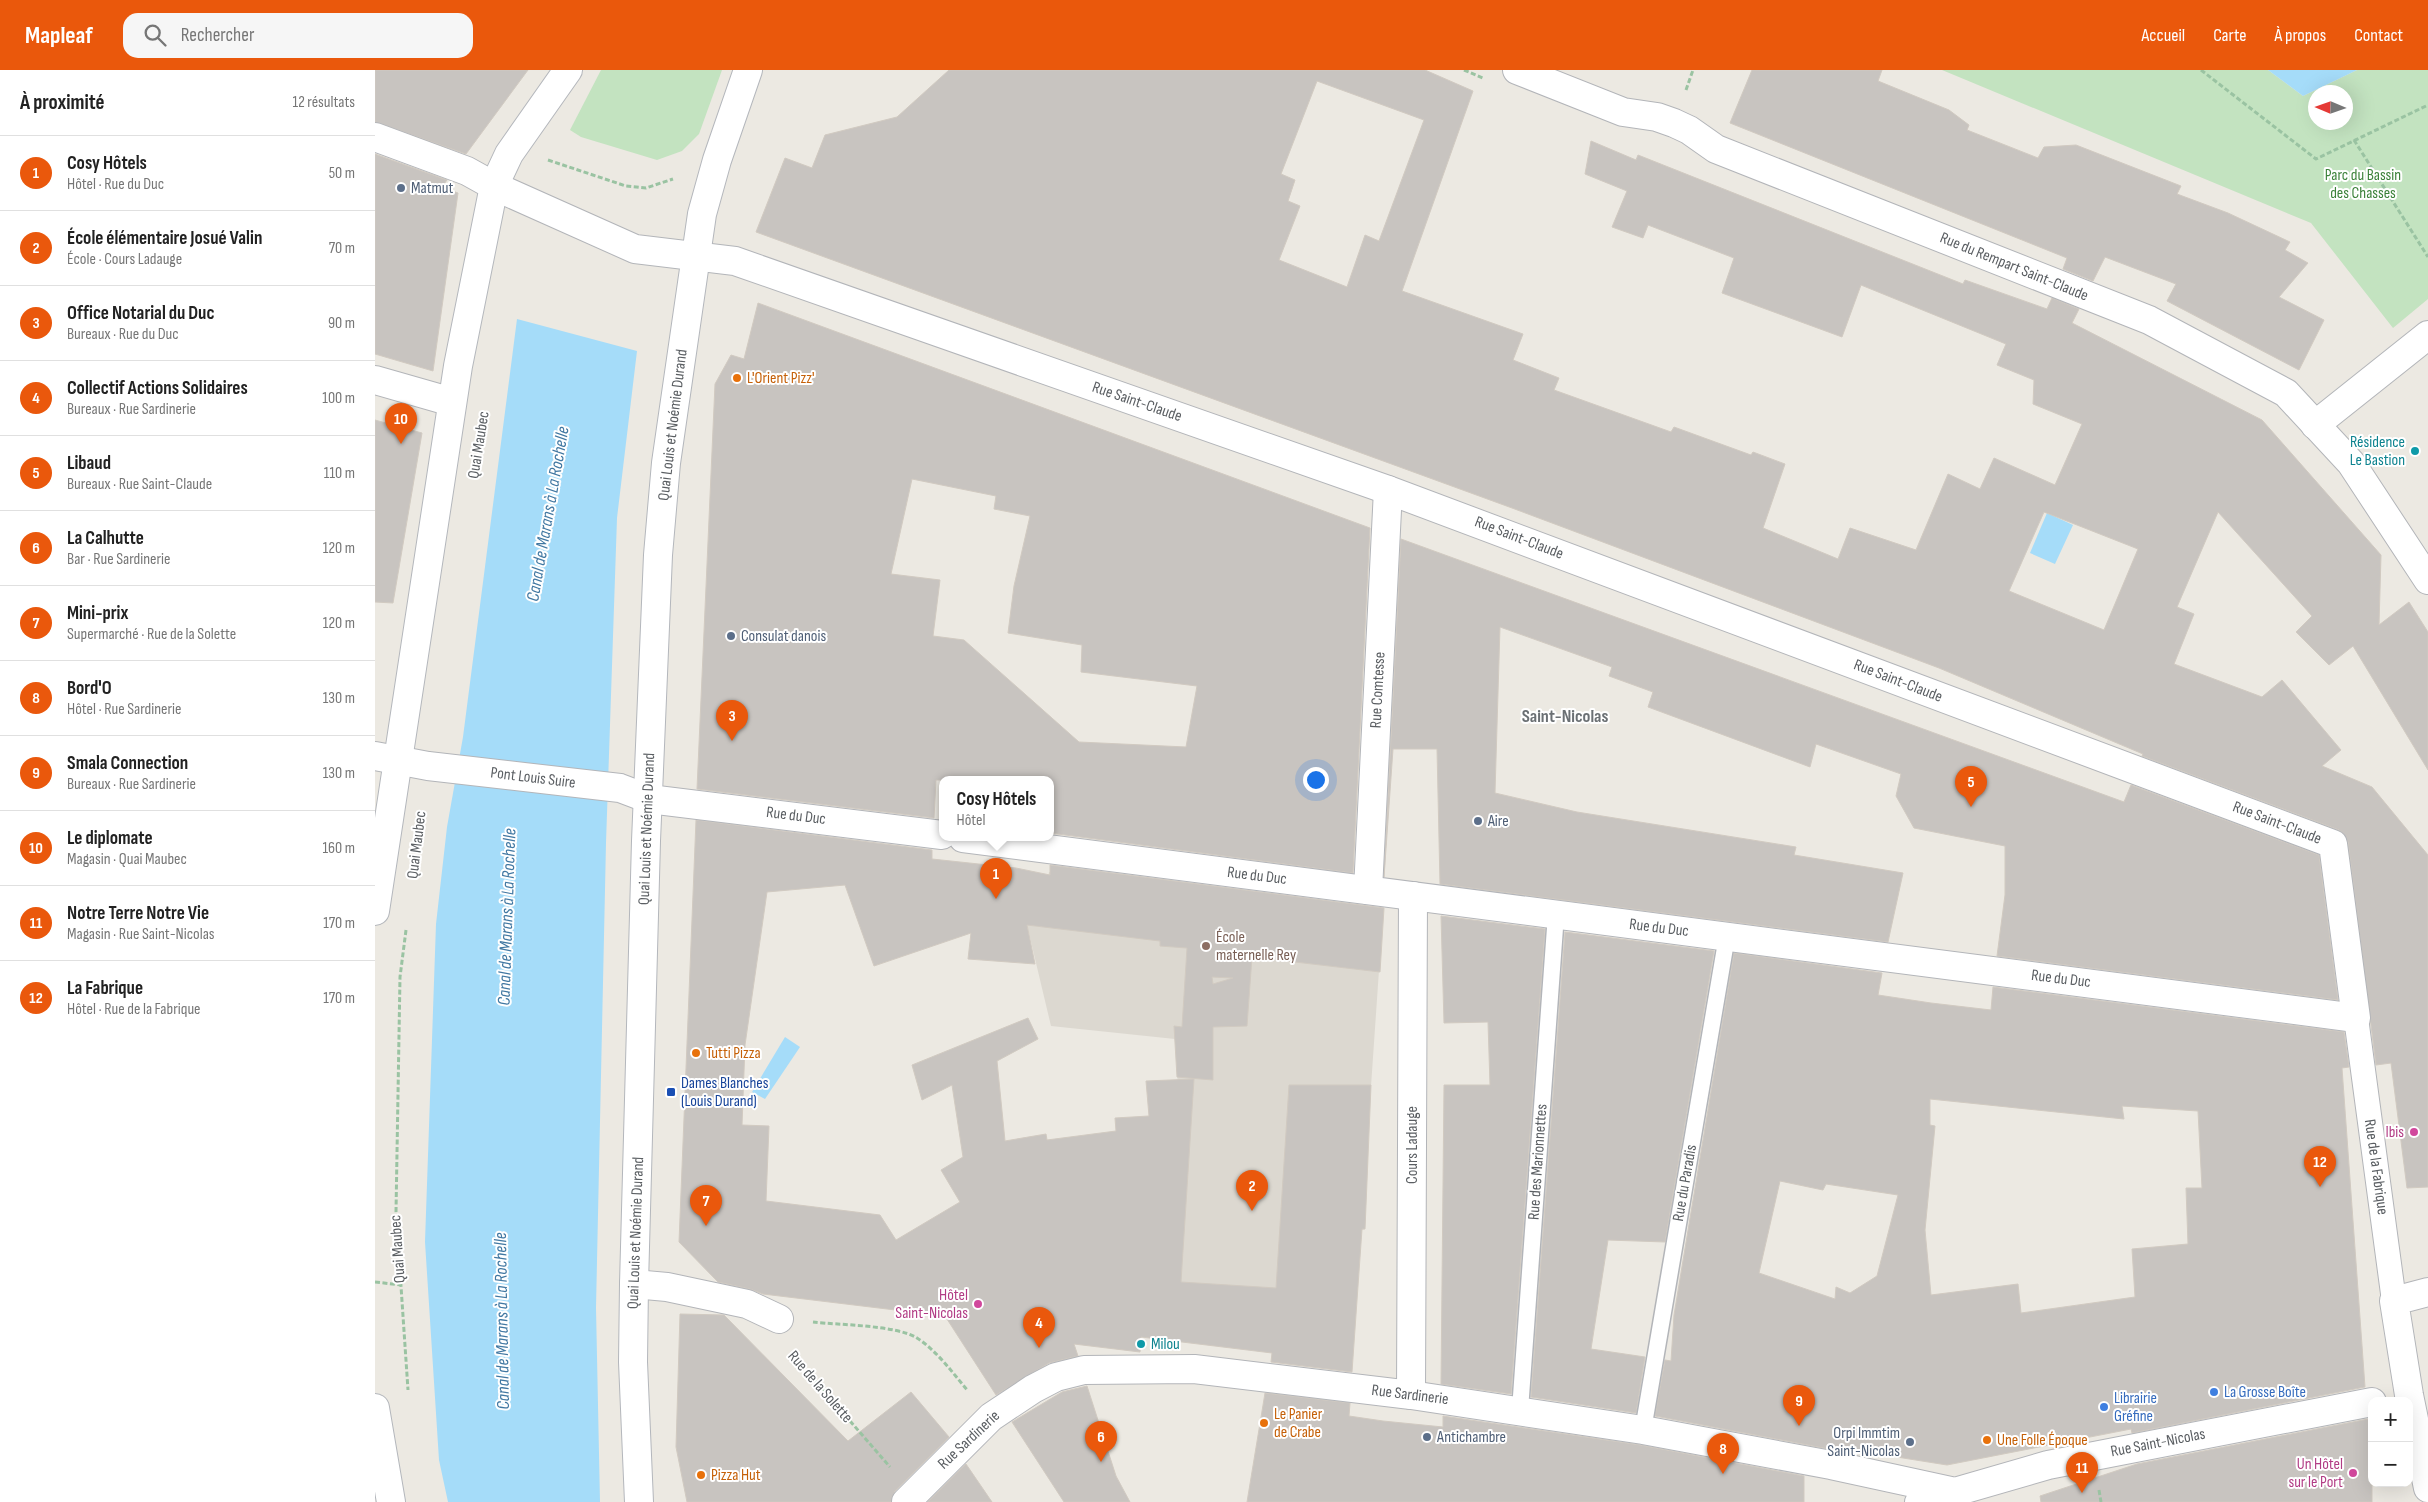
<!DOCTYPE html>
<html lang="fr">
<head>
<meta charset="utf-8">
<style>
  :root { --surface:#fff; --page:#f6f6f6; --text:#222; --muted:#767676; --line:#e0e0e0; --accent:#ea580c }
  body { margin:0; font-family:"Sofia Sans Condensed",sans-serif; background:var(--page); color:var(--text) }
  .controls { position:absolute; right:15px; bottom:15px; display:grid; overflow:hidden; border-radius:10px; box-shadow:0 5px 20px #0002 }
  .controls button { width:45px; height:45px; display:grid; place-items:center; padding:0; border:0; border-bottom:1px solid var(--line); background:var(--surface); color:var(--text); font:25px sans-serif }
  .compass { position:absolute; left:1933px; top:15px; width:45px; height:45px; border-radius:50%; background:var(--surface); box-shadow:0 5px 20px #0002; rotate:272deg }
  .you { position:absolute; left:940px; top:709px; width:18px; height:18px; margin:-12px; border:4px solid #fff; border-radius:50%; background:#1a73e8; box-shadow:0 0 0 8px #1a73e833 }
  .badge { display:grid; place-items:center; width:32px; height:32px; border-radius:50%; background:var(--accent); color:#fff; font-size:16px; font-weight:700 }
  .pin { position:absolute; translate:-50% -41px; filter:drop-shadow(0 1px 2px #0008) }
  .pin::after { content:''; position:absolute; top:26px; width:18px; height:15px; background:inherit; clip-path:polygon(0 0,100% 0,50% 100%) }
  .popup { position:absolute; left:564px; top:706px; width:115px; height:65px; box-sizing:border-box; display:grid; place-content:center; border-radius:10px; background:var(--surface); filter:drop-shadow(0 1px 4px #0005); font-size:16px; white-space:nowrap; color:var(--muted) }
  .popup b { font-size:19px; color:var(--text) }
  .popup::after { content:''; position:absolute; left:50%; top:100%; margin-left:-10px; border:10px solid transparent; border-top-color:var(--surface) }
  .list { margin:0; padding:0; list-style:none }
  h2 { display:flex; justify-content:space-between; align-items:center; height:65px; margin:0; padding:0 20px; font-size:21px }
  h2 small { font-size:16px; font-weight:400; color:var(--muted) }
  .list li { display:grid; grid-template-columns:32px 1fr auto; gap:15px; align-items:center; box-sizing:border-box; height:75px; padding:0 20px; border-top:1px solid var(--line) }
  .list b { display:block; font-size:19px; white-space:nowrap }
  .list p { margin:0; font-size:16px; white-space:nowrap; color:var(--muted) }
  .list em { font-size:16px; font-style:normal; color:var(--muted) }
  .icon { flex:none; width:28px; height:28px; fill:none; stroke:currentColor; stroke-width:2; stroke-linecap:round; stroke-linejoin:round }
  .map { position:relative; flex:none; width:2053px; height:1432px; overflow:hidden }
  header { display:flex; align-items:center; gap:30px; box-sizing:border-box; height:70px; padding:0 25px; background:var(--accent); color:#fff }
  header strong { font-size:24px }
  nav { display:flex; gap:28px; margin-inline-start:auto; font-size:18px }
  .search { width:350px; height:45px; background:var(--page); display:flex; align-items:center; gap:12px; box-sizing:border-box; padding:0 18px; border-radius:15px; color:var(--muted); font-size:19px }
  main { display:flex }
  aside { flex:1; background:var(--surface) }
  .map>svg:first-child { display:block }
  .education { fill:#dcd8d0 }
  .green { fill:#c3e3c0; fill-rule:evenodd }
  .water { fill:#a5dcf9 }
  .building { fill:#c8c4c0; stroke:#d1cac1; fill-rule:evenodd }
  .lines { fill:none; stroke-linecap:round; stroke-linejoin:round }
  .service-casing { stroke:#b3b5b9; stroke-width:19 }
  .pedestrian-casing { stroke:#b3b5b9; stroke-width:26 }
  .minor-casing { stroke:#b3b5b9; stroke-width:30 }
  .tertiary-casing { stroke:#b3b5b9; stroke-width:30 }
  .secondary-casing { stroke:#b4b7bc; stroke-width:30 }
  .path { stroke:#9ac3a2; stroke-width:3; stroke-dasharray:5 2.5; stroke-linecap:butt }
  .service { stroke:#fff; stroke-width:16 }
  .pedestrian { stroke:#fff; stroke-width:24 }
  .minor { stroke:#fff; stroke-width:28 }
  .tertiary { stroke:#fff; stroke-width:28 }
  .secondary { stroke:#fff; stroke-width:28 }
  .service-dot { fill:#5c6f8a; stroke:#fff; stroke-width:2 }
  .food-dot { fill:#e8710a; stroke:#fff; stroke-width:2 }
  .culture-dot { fill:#0f9aa8; stroke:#fff; stroke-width:2 }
  .education-dot { fill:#8d6e63; stroke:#fff; stroke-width:2 }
  .transit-dot { fill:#1a4fb4; stroke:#fff; stroke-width:2 }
  .hotel-dot { fill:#d1479c; stroke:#fff; stroke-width:2 }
  .shop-dot { fill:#3f7fe0; stroke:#fff; stroke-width:2 }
  .labels { text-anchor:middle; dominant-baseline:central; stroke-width:4; stroke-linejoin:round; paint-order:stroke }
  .park-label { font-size:16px; fill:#3c823a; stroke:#fff }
  .service-label { font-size:16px; fill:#4e5e75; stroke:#fff; text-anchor:start }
  .street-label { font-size:16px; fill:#5a5e62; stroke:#fff }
  .food-label { font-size:16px; fill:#c56008; stroke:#fff; text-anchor:start }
  .culture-label { font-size:16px; fill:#0d838f; stroke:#fff; text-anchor:end }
  .education-label { font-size:16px; fill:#785e54; stroke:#fff; text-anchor:start }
  .transit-label { font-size:16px; fill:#164399; stroke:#fff; text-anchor:start }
  .hotel-label { font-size:16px; fill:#b23c85; stroke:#fff; text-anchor:end }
  .shop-label { font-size:16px; fill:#366cbe; stroke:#fff; text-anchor:start }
  .water-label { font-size:18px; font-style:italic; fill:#4178a2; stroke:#fff }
  .neighbourhood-label { font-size:18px; font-weight:bold; fill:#6b7074; stroke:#fff }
</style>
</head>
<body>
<header>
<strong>Mapleaf</strong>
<div class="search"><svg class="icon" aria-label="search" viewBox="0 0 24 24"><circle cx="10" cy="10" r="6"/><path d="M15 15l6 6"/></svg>Rechercher</div>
<nav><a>Accueil</a><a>Carte</a><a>À propos</a><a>Contact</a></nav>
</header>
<main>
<aside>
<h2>À proximité<small>12 résultats</small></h2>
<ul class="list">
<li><span class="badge">1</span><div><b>Cosy Hôtels</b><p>Hôtel · Rue du Duc</p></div><em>50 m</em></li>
<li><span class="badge">2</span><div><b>École élémentaire Josué Valin</b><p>École · Cours Ladauge</p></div><em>70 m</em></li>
<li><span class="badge">3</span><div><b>Office Notarial du Duc</b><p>Bureaux · Rue du Duc</p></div><em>90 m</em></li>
<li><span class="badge">4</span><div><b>Collectif Actions Solidaires</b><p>Bureaux · Rue Sardinerie</p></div><em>100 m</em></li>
<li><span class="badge">5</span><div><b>Libaud</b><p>Bureaux · Rue Saint-Claude</p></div><em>110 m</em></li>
<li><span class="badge">6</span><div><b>La Calhutte</b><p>Bar · Rue Sardinerie</p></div><em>120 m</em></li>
<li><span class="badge">7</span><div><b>Mini-prix</b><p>Supermarché · Rue de la Solette</p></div><em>120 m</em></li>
<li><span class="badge">8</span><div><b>Bord'O</b><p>Hôtel · Rue Sardinerie</p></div><em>130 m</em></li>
<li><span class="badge">9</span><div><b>Smala Connection</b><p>Bureaux · Rue Sardinerie</p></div><em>130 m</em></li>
<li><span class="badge">10</span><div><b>Le diplomate</b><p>Magasin · Quai Maubec</p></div><em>160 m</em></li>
<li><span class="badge">11</span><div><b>Notre Terre Notre Vie</b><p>Magasin · Rue Saint-Nicolas</p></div><em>170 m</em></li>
<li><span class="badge">12</span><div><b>La Fabrique</b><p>Hôtel · Rue de la Fabrique</p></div><em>170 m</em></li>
</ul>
</aside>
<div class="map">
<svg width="2053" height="1432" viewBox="0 0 2053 1432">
  <rect width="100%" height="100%" fill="#ece9e2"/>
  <polygon class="education" points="674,802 1008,842 991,1089 993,1089 990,1159 987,1160 897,1283 765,1266 803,1017 800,969 676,956 652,855 667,857"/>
  <g class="green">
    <polygon points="226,0 347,0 324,64 307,81 282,90 206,67 195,60"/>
    <path d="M1567 0H1893L1928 26 1982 0H2053V229L2018 258 1936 153ZM1940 22H1970V52H1940Z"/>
  </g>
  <g class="water">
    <polygon points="1893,0 1982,0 1928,26"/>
    <polygon points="142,249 262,281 242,448 231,773 221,1238 225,1432 73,1432 64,1390 50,1172 61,854 72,757 88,667"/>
    <polygon points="1672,443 1698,455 1680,494 1655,483"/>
    <polygon points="410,967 425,977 390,1029 377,1022"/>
  </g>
  <g class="building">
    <polygon points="0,0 153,0 91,84 0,52"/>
    <path d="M574 0H1050L1098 21 1027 221 1148 264 1138 290 1184 308 1179 320 1296 362 1299 357 1376 385 1378 382 1410 394 1388 458 1463 489 1475 458 1541 480 1573 404 1605 419 1619 388 1680 415 1707 354 1658 334 1659 310 1622 295 1631 274 1486 215 1467 267 1347 223 1359 188 1273 155 1268 168 1237 157 1252 121 1210 104 1216 71 1261 90 1263 85 1588 214 1590 210 1672 239 1677 228 1704 239 1697 253 1887 350 2006 485 2004 555 2034 532 2053 562V700L1978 576 1954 595 1921 562 1937 546 1843 442 1802 537 1819 544 1799 594 1887 627 1907 610 1966 680 1947 696 1997 717 2053 785V1117L2032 1118 2016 993 2001 995 1973 772 1970 765 1964 760 1767 686 1768 684 1564 598 1137 438 381 162 410 88 437 98 450 65 522 47ZM942 11 1049 50 1004 171 990 165 972 217 904 190 925 136 913 131 920 110 906 104ZM1669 442 1763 479 1729 560 1634 521Z"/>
    <polygon points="1377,0 1507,0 1503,11 1574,40 1594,55 1592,60 1663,88 1669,77 1701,75 1806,116 1802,124 1853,143 1915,172 1910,180 1933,193 1904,227 1949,250 1924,300 1792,231 1801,214 1730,187 1718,211 1688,199 1692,188 1355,53"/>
    <polygon points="0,84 72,110 67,117 83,123 58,301 0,284"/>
    <path d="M383 233 995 458 978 803 675 763V710H561L559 748 322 719 340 314 356 285 369 289ZM537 409 621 426 619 439 655 446 639 516 633 563 707 575 706 602 822 616 811 677 704 672 589 570 558 566 565 510 516 504Z"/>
    <polygon points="0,350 47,363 18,533 0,532"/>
    <polygon points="1026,469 1749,732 1756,715 1944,785 1963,930 1622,886 1630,825 1630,776 1539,758 1521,726 1526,704 1441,674 1435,697 1273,637 1278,622 1234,606 1237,597 1125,557 1120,723 1202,742 1421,777 1419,785 1528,803 1513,872 1065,814 1062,679 1018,679 1009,807"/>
    <path d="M321 750 557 780V789L641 798 675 805V795L1009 838 1005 902 877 887 872 956 838 957V1010L802 1007 799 956 807 957 812 878 785 876V871L652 855 660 894 593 889 596 863 499 896 470 815 392 822 370 975 367 1055 394 1056 391 1131 505 1145 521 1170 585 1132 566 1100 588 1087 577 1015 547 1030 537 995 653 948 663 969 622 991 630 1071 671 1064 672 1070 741 1061 740 1048 774 1046 771 1011 819 1009 806 1212 901 1218 914 1015H996L990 1159H987L977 1302 896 1292 897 1283 766 1267 765 1282 699 1274 703 1286 674 1293 621 1325 570 1246 388 1224 375 1219 343 1212 304 1172ZM837 907 858 908 838 914Z"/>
    <polygon points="1066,846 1170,859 1136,1324 1066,1314 1069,1015 1115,1015 1113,952 1069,953"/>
    <polygon points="1190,862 1339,881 1290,1172 1233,1170 1216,1279 1270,1287 1261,1343 1156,1327"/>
    <path d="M1359 883 1507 903 1503 925 1556 933 1616 940 1618 917 1969 962 1974 997 1967 998 1990 1317 1757 1363 1756 1359 1572 1395 1503 1384 1475 1383 1280 1346 1290 1290 1296 1291 1299 1245ZM1555 1029 1749 1049 1747 1036 1823 1041 1827 1118H1811L1813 1174 1757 1179 1760 1227 1646 1243 1643 1214 1556 1225 1550 1160 1560 1056 1555 1055ZM1405 1111 1448 1120 1451 1114 1523 1125 1502 1206 1475 1223 1461 1217 1460 1229 1384 1203Z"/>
    <polygon points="305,1244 349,1245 473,1371 536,1322 574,1367 520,1421 516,1432 312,1432 301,1377"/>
    <polygon points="712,1316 741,1406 755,1432 689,1432 637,1352 687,1322"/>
    <polygon points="890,1323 975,1333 974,1346 1008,1351 1068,1357 1068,1346 1265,1375 1429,1406 1429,1432 872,1432"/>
    <polygon points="1993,1349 1997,1366 1997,1432 1666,1432 1665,1426 1762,1394"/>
    <polygon points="591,1394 617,1432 553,1432"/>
  </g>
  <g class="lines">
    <g class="service-casing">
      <g id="service">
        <polyline points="1145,1340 1181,844"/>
        <polyline points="1268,1360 1352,866"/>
      </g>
    </g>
    <g class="pedestrian-casing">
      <g id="pedestrian">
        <polyline points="1981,948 2019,1231"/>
        <polyline points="1542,1432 1580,1422"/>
      </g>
    </g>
    <g class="minor-casing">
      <g id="minor">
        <polyline points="1142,0 1248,42 1282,47 1299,53 1314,60 1341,79 1774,250 1911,323 1976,393 2053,510"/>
        <polyline points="119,116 260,179 360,191 1013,420 1958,774 1981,948 588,768"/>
        <polyline points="0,310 77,332"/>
        <polyline points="1940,355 2053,265"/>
        <polyline points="274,729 567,765"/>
        <polyline points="993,820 1013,420"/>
        <polyline points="259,1214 292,1217 372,1234 404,1249"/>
        <polyline points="2053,1222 2019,1231 2034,1325 2053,1418"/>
        <polyline points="1036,1325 1038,826"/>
        <polyline points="531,1432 616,1347 658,1319 681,1307 709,1300 819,1299 1036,1325 1268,1360 1456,1395 1580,1422 1673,1395 1997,1332"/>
      </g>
    </g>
    <g class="tertiary-casing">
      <g id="tertiary">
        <polyline points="0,67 92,101 119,116"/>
        <polyline points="0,686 53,696 245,718 274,729"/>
      </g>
    </g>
    <g class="secondary-casing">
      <g id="secondary">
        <polyline points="0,841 83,296 119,116 134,84 193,0"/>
        <polyline points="0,1338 16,1432"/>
        <polyline points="264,1432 258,1292 259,1214 271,771 283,485 291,393 327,144 342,90 373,0"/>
      </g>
    </g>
    <g class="path">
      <polyline points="1089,0 1108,8"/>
      <polyline points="1826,0 1941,89 2053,35"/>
      <polyline points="1311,20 1318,0"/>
      <polyline points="1979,70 2053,187"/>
      <polyline points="173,90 251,116 271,118 298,109"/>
      <polyline points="31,860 25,907 21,1142 33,1320"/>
      <polyline points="0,1212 26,1215"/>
      <path d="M438 1252C463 1255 522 1255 542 1268 562 1281 577 1302 593 1321"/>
      <polyline points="416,1283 515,1397"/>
      <polyline points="1724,1420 1726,1432"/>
    </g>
    <use href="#service" class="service"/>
    <use href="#pedestrian" class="pedestrian"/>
    <use href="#minor" class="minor"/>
    <use href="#tertiary" class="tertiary"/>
    <use href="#secondary" class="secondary"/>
  </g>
  <g class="service-dot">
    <circle cx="26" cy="118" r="5"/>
    <circle cx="356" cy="566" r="5"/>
    <circle cx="1103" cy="751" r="5"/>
    <circle cx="1052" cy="1367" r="5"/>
    <circle cx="1535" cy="1372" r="5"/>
  </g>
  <g class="food-dot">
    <circle cx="362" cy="308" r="5"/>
    <circle cx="321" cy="983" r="5"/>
    <circle cx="889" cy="1353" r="5"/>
    <circle cx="1612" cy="1370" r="5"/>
    <circle cx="326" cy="1405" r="5"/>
  </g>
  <g class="culture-dot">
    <circle cx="2040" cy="381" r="5"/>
    <circle cx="766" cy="1274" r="5"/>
  </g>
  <circle class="education-dot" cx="831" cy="876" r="5"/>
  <rect class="transit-dot" x="291" y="1017" width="10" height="10" rx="2.5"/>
  <g class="hotel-dot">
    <circle cx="2039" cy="1062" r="5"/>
    <circle cx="603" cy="1234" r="5"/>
    <circle cx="1978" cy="1403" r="5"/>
  </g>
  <g class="shop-dot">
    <circle cx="1839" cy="1322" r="5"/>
    <circle cx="1729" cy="1337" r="5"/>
  </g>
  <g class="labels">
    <g class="park-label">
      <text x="1988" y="105">Parc du Bassin<tspan x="1988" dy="18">des Chasses</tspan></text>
    </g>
    <g class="service-label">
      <text x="36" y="118">Matmut</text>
      <text x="366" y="566">Consulat danois</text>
      <text x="1113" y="751">Aire</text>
      <text x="1525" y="1363" text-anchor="end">Orpi Immtim<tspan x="1525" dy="18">Saint-Nicolas</tspan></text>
      <text x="1062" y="1367">Antichambre</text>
    </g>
    <g class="street-label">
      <text transform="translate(1639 197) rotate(22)">Rue du Rempart Saint-Claude</text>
      <text transform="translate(762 332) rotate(19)">Rue Saint-Claude</text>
      <text transform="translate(298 355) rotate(-83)">Quai Louis et Noémie Durand</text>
      <text transform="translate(104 375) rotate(-81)">Quai Maubec</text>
      <text transform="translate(1144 468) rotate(21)">Rue Saint-Claude</text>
      <text transform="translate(1523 611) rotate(21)">Rue Saint-Claude</text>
      <text transform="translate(1003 620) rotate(-87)">Rue Comtesse</text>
      <text transform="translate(158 708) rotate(7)">Pont Louis Suire</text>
      <text transform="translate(421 746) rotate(7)">Rue du Duc</text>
      <text transform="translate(1902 753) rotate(21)">Rue Saint-Claude</text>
      <text transform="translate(272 759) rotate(-88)">Quai Louis et Noémie Durand</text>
      <text transform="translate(42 775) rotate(-83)">Quai Maubec</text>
      <text transform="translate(882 806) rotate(7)">Rue du Duc</text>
      <text transform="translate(1284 858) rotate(7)">Rue du Duc</text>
      <text transform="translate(1686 909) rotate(7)">Rue du Duc</text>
      <text transform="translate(1037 1075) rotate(-90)">Cours Ladauge</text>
      <text transform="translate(1163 1092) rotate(-86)">Rue des Marionnettes</text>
      <text transform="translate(2001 1097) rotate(82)">Rue de la Fabrique</text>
      <text transform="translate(1310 1113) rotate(-80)">Rue du Paradis</text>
      <text transform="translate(261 1163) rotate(-88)">Quai Louis et Noémie Durand</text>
      <text transform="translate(23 1179) rotate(-94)">Quai Maubec</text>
      <text transform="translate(445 1317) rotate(49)">Rue de la Solette</text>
      <text transform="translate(1035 1325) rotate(7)">Rue Sardinerie</text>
      <text transform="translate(594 1370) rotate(-43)">Rue Sardinerie</text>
      <text transform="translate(1783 1373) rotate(-11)">Rue Saint-Nicolas</text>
    </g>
    <g class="food-label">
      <text x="372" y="308">L'Orient Pizz'</text>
      <text x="331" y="983">Tutti Pizza</text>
      <text x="899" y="1344">Le Panier<tspan x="899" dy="18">de Crabe</tspan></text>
      <text x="1622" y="1370">Une Folle Époque</text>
      <text x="336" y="1405">Pizza Hut</text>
    </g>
    <g class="culture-label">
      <text x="2030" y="372">Résidence<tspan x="2030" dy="18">Le Bastion</tspan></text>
      <text x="776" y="1274" text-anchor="start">Milou</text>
    </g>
    <g class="education-label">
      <text x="841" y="867">École<tspan x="841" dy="18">maternelle Rey</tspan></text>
    </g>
    <g class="transit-label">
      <text x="306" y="1013">Dames Blanches<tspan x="306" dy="18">(Louis Durand)</tspan></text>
    </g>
    <g class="hotel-label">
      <text x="2029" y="1062">Ibis</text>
      <text x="593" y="1225">Hôtel<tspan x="593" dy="18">Saint-Nicolas</tspan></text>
      <text x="1968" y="1394">Un Hôtel<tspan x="1968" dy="18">sur le Port</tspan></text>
    </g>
    <g class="shop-label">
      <text x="1849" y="1322">La Grosse Boîte</text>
      <text x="1739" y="1328">Librairie<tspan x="1739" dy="18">Gréfine</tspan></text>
    </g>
    <g class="water-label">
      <text transform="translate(173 444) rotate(-80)">Canal de Marans à La Rochelle</text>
      <text transform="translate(132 847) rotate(-88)">Canal de Marans à La Rochelle</text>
      <text transform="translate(127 1251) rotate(-91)">Canal de Marans à La Rochelle</text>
    </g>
    <g class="neighbourhood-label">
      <text x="1190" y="646">Saint-Nicolas</text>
    </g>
  </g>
</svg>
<div class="controls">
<button>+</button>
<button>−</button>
</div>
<svg class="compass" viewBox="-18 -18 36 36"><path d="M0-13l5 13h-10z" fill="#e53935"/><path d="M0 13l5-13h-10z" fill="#767676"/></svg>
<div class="you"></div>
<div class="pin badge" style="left:621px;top:829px">1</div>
<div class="popup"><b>Cosy Hôtels</b>Hôtel</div>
<div class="pin badge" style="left:877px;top:1141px">2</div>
<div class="pin badge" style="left:357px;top:671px">3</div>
<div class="pin badge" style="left:664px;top:1278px">4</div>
<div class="pin badge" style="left:1596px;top:737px">5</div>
<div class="pin badge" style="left:726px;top:1392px">6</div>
<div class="pin badge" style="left:331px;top:1156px">7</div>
<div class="pin badge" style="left:1348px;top:1404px">8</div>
<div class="pin badge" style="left:1424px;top:1356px">9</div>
<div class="pin badge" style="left:26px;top:374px">10</div>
<div class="pin badge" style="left:1707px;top:1423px">11</div>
<div class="pin badge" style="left:1945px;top:1117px">12</div>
</div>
</main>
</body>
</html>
